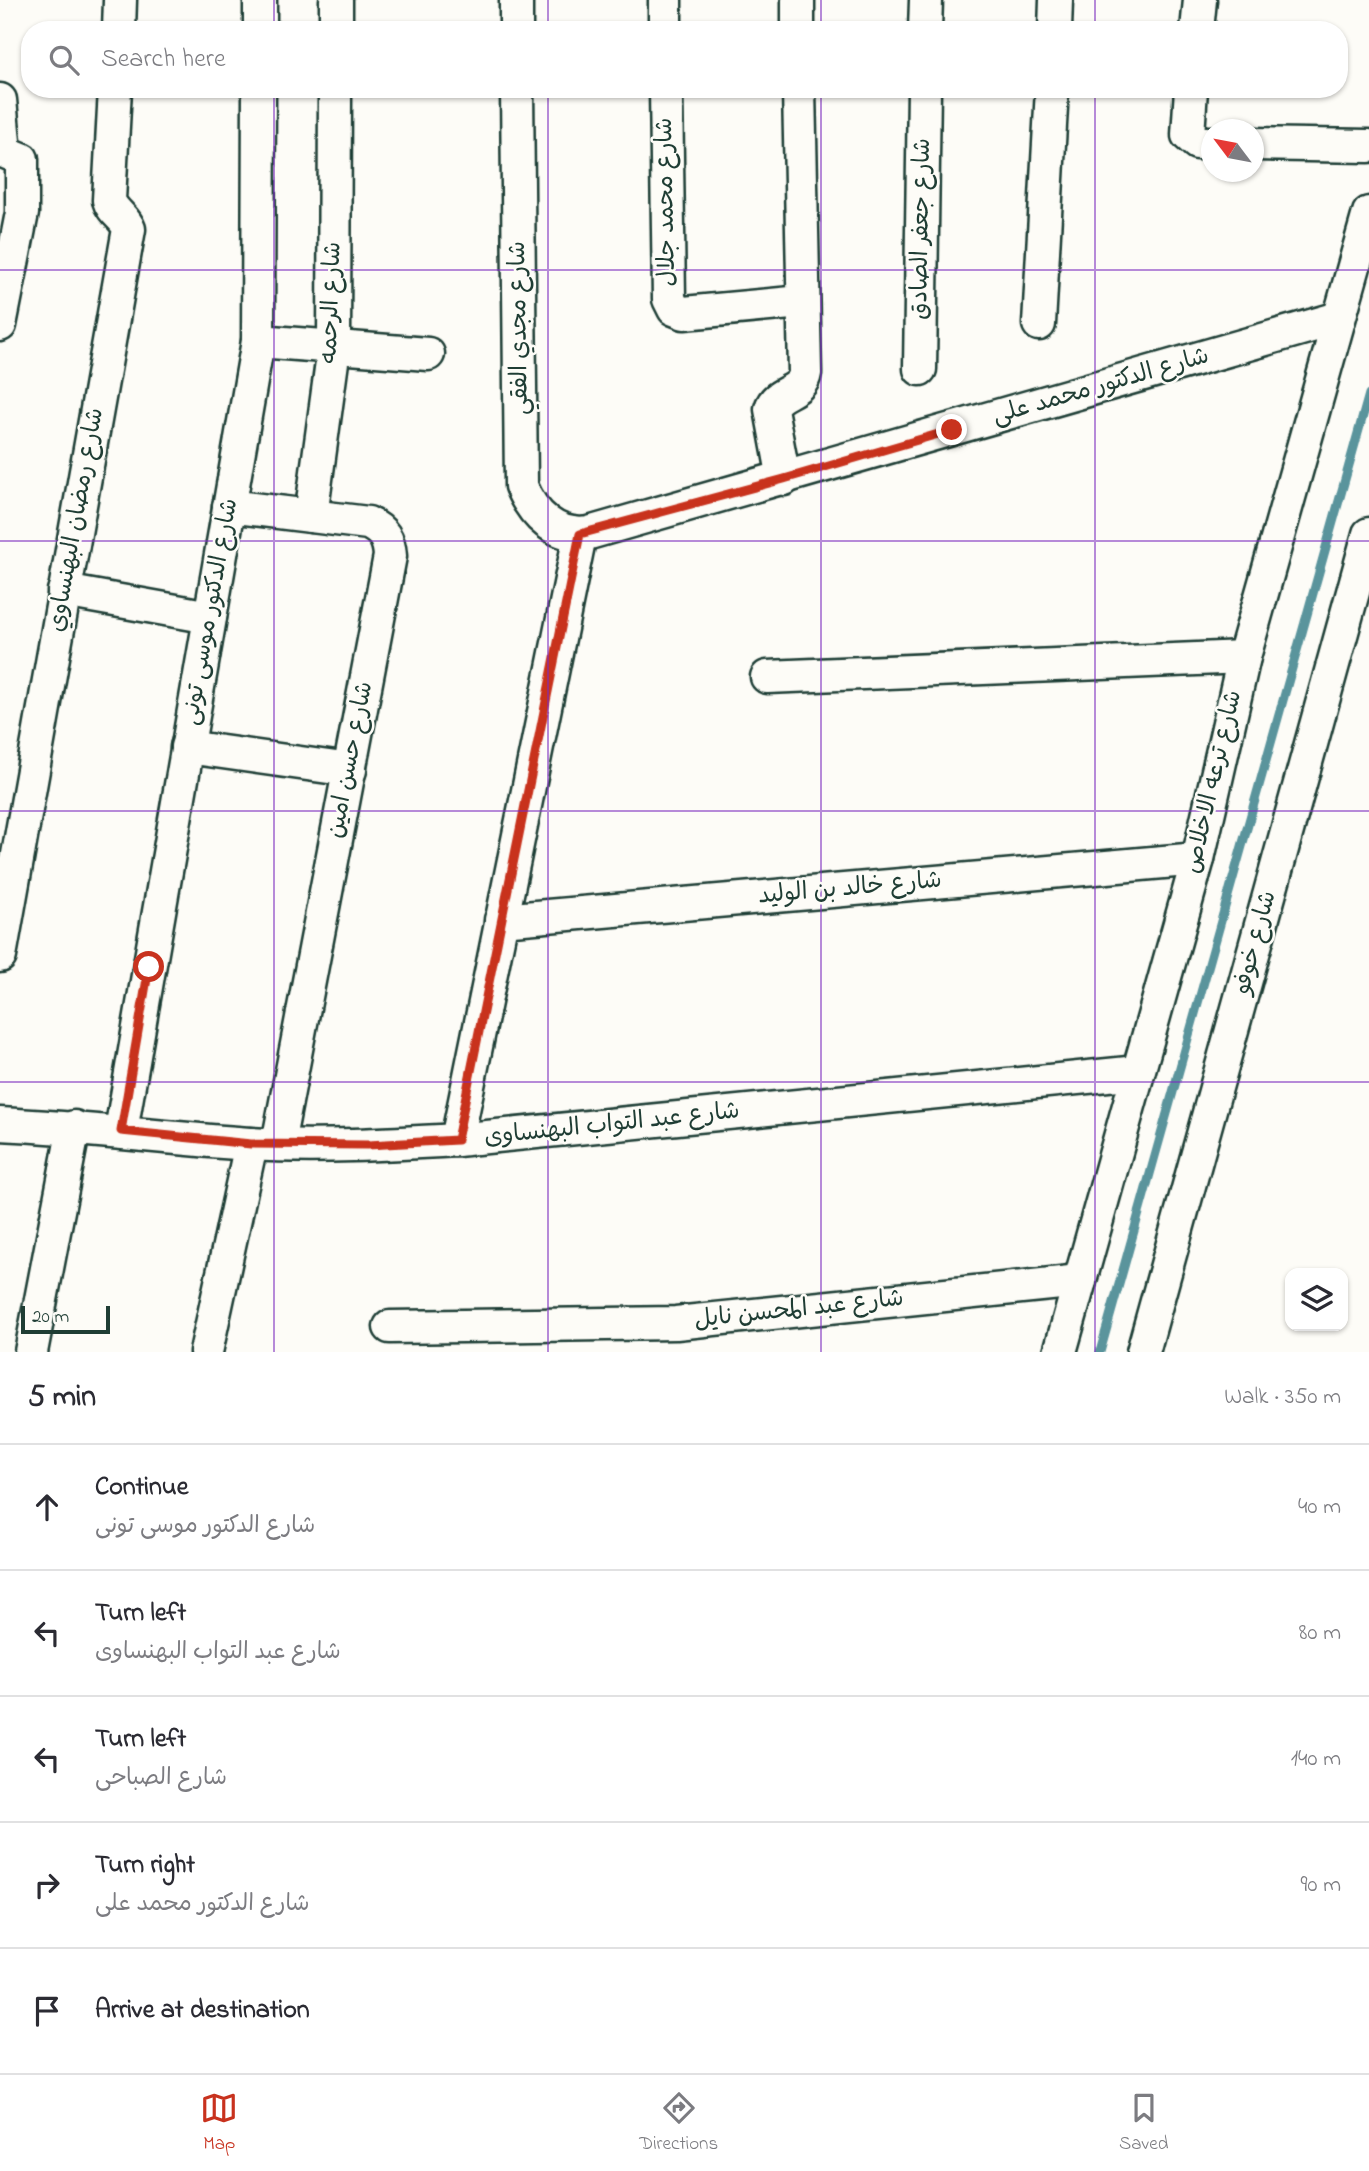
<!DOCTYPE html>
<html lang="en">
<head>
<meta charset="utf-8">
<style>
  :root { --surface:#fff; --page:#f2f2f3; --text:#2b2b33; --muted:#7c7c81; --line:#e1e1e2; --accent:#c8321e }
  body { margin:0; font-family:"Indie Flower","Playpen Sans Arabic",sans-serif; background:var(--page); color:var(--text) }
  .controls { position:absolute; right:21px; bottom:21px; display:grid; overflow:hidden; border-radius:14px; box-shadow:0 2px 5px #0004 }
  .controls button { width:63px; height:63px; display:grid; place-items:center; padding:0; border:0; border-bottom:2px solid var(--line); background:var(--surface); color:var(--text); font:35px sans-serif }
  .compass { position:absolute; left:1201px; top:119px; width:63px; height:63px; border-radius:50%; background:var(--surface); box-shadow:0 2px 5px #0004; rotate:302deg }
  .scale { position:absolute; left:21px; bottom:18px; width:89px; box-sizing:border-box; padding-left:7px; border:4px solid #1f3d34; border-top:0; font-size:19px; line-height:24px; white-space:nowrap; color:#1f3d34; -webkit-text-stroke:5px #fdfcf7; paint-order:stroke }
  .stop { position:absolute; width:21px; height:21px; margin:-16px; border:5px solid #c8321e; border-radius:50%; background:#fff }
  .stop.end { background:#c8321e; border-color:#fff; box-shadow:0 2px 7px #0008 }
  .list { margin:0; padding:0; list-style:none }
  h2 { display:flex; justify-content:space-between; align-items:center; height:91px; margin:0; padding:0 28px; font-size:30px }
  h2 small { font-size:23px; font-weight:400; color:var(--muted) }
  .list li { display:grid; grid-template-columns:46px 1fr auto; gap:21px; align-items:center; box-sizing:border-box; height:126px; padding:0 28px; border-top:2px solid var(--line) }
  .list b { display:block; font-size:26px; white-space:nowrap }
  .list p { margin:0; font-size:23px; white-space:nowrap; color:var(--muted) }
  .list em { font-size:23px; font-style:normal; color:var(--muted) }
  .icon { flex:none; width:38px; height:38px; fill:none; stroke:currentColor; stroke-width:2; stroke-linecap:round; stroke-linejoin:round }
  .map { position:relative; flex:none; width:1369px; height:1352px; overflow:hidden }
  .search { position:absolute; background:var(--surface); box-shadow:0 2px 5px #0004; left:21px; right:21px; top:21px; height:77px; display:flex; align-items:center; gap:18px; box-sizing:border-box; padding:0 24px; border-radius:28px; color:var(--muted); font-size:26px }
  .sheet { height:721px; background:var(--surface) }
  nav { display:flex; justify-content:space-around; align-items:center; box-sizing:border-box; height:98px; border-top:2px solid var(--line); background:var(--surface); font-size:19px; color:var(--muted) }
  nav a { display:grid; justify-items:center; gap:4px }
  nav .on { color:var(--accent) }
  .map>svg:first-child { display:block }
  .lines { fill:none; stroke-linecap:round; stroke-linejoin:round }
  .stream { stroke:#5a949c; stroke-width:9 }
  .minor-casing { stroke:#1f3d34; stroke-width:37 }
  .minor { stroke:#fdfcf7; stroke-width:32 }
  .route { stroke:#c8321e; stroke-width:9 }
  .grid { fill:none; stroke:#7b2cbf; stroke-width:2; stroke-opacity:0.55 }
  .labels { text-anchor:middle; dominant-baseline:central; stroke-width:5; stroke-linejoin:round; paint-order:stroke }
  .street-label { font-size:24px; fill:#1f3d34; stroke:#fdfcf7 }
</style>
</head>
<body>
<div class="map">
<svg width="1369" height="1352" viewBox="0 0 1369 1352">
  <rect width="100%" height="100%" fill="#fdfcf7"/>
  <filter id="ink" filterUnits="userSpaceOnUse"><feTurbulence type="fractalNoise" baseFrequency=".0143" numOctaves="2"/><feDisplacementMap in="SourceGraphic" scale="14" xChannelSelector="R" yChannelSelector="G"/><feConvolveMatrix kernelMatrix="1 2 1 2 8 2 1 2 1" color-interpolation-filters="sRGB"/></filter>
  <g filter="url(#ink)">
    <g class="lines">
      <polyline class="stream" points="1100,1352 1369,394"/>
      <g class="minor-casing">
        <g id="minor">
          <polyline points="516,0 516,30"/>
          <polyline points="665,0 665,30"/>
          <polyline points="798,0 798,30"/>
          <polyline points="119,30 120,0"/>
          <polyline points="260,30 260,0"/>
          <polyline points="336,30 336,0"/>
          <polyline points="925,30 926,0"/>
          <polyline points="1055,30 1056,0"/>
          <polyline points="1197,30 1200,0"/>
          <path d="M517 89 521 486C533 515 556 538 589 533L1339 318"/>
          <polyline points="666,89 669,299 674,309 684,313 802,302"/>
          <polyline points="1191,89 1188,135 1197,143 1212,143"/>
          <polyline points="0,100 5,152 22,159 22,213 0,325"/>
          <polyline points="1254,144 1369,146"/>
          <polyline points="1039,324 1052,89"/>
          <polyline points="258,341 428,354"/>
          <polyline points="920,369 924,89"/>
          <path d="M784 479 771 409C776 390 802 394 805 373L799 89"/>
          <path d="M229 506 368 523C383 530 389 539 390 556L278 1144"/>
          <polyline points="311,516 334,347 335,89"/>
          <polyline points="64,591 210,617"/>
          <polyline points="767,677 1244,657"/>
          <polyline points="187,747 350,770"/>
          <polyline points="501,920 1198,859"/>
          <path d="M0 956 129 229C125 217 112 212 109 200L115 89"/>
          <path d="M0 1124C83 1128 166 1138 249 1144 318 1148 388 1144 457 1140L1138 1072"/>
          <polyline points="121,1131 258,341 259,89"/>
          <polyline points="457,1140 580,535"/>
          <polyline points="390,1327 676,1323 1080,1281"/>
          <polyline points="31,1352 74,1127"/>
          <polyline points="206,1352 251,1144"/>
          <polyline points="1060,1352 1198,859 1244,657 1369,213"/>
          <polyline points="1143,1352 1369,534"/>
        </g>
      </g>
      <use href="#minor" class="minor"/>
    </g>
  </g>
  <g class="lines" filter="url(#ink)">
    <polyline class="route" points="149,967 121,1131 251,1144 368,1145 457,1140 580,534 784,479 952,430"/>
  </g>
  <path class="grid" d="M274 0V30M548 0V30M821 0V30M1095 0V30M274 89V1352M548 89V1352M821 89V1352M1095 89V1352M0 270H1369M0 541H1369M0 811H1369M0 1082H1369"/>
  <g class="labels">
    <g class="street-label">
      <text transform="translate(667 202) rotate(-91)">شارع محمد جلال</text>
      <text transform="translate(922 229) rotate(-89)">شارع جعفر الصادق</text>
      <text transform="translate(332 303) rotate(-88)">شارع الرحمه</text>
      <text transform="translate(520 328) rotate(-91)">شارع مجدي الفقي</text>
      <text transform="translate(1101 387) rotate(-16)">شارع الدكتور محمد على</text>
      <text transform="translate(77 520) rotate(-80)">شارع رمضان البهنساوي</text>
      <text transform="translate(211 612) rotate(-80)">شارع الدكتور موسى تونى</text>
      <text transform="translate(351 760) rotate(-79)">شارع حسن امين</text>
      <text transform="translate(1214 782) rotate(-77)">شارع ترعه الاخلاص</text>
      <text transform="translate(850 889) rotate(-5)">شارع خالد بن الوليد</text>
      <text transform="translate(1256 943) rotate(-75)">شارع خوفو</text>
      <text transform="translate(612 1125) rotate(-6)">شارع عبد التواب البهنساوى</text>
      <text transform="translate(799 1310) rotate(-6)">شارع عبد المحسن نايل</text>
    </g>
  </g>
</svg>
<div class="controls">
<button><svg class="icon" aria-label="layers" viewBox="0 0 24 24"><path d="M12 4l9 5-9 5-9-5zM3 14l9 5 9-5"/></svg></button>
</div>
<svg class="compass" viewBox="-18 -18 36 36"><path d="M0-13l5 13h-10z" fill="#e53935"/><path d="M0 13l5-13h-10z" fill="#7c7c81"/></svg>
<div class="scale">20 m</div>
<div class="stop" style="left:149px;top:967px"></div>
<div class="stop end" style="left:952px;top:430px"></div>
<div class="search"><svg class="icon" aria-label="search" viewBox="0 0 24 24"><circle cx="10" cy="10" r="6"/><path d="M15 15l6 6"/></svg>Search here</div>
</div>
<section class="sheet">
<h2>5 min<small>Walk · 350 m</small></h2>
<ul class="list">
<li><svg class="icon" aria-label="ahead" viewBox="0 0 24 24"><path d="M12 20V5M6 11l6-6 6 6"/></svg><div><b>Continue</b><p>شارع الدكتور موسى تونى</p></div><em>40 m</em></li>
<li><svg class="icon" aria-label="left" viewBox="0 0 24 24"><path d="M17 20v-9H6M10 6l-5 5 5 5"/></svg><div><b>Turn left</b><p>شارع عبد التواب البهنساوى</p></div><em>80 m</em></li>
<li><svg class="icon" aria-label="left" viewBox="0 0 24 24"><path d="M17 20v-9H6M10 6l-5 5 5 5"/></svg><div><b>Turn left</b><p>شارع الصباحى</p></div><em>140 m</em></li>
<li><svg class="icon" aria-label="right" viewBox="0 0 24 24"><path d="M7 20v-9h11M14 6l5 5-5 5"/></svg><div><b>Turn right</b><p>شارع الدكتور محمد على</p></div><em>90 m</em></li>
<li><svg class="icon" aria-label="arrive" viewBox="0 0 24 24"><path d="M6 21V4h12l-3 4 3 4H6"/></svg><div><b>Arrive at destination</b></div></li>
</ul>
</section>
<nav>
<a class="on"><svg class="icon" aria-label="map" viewBox="0 0 24 24"><path d="M3 6l6-2 6 2 6-2v14l-6 2-6-2-6 2zM9 4v14M15 6v14"/></svg>Map</a>
<a><svg class="icon" aria-label="directions" viewBox="0 0 24 24"><path d="M12 3l9 9-9 9-9-9zM9 14v-3h6M13 9l2 2-2 2"/></svg>Directions</a>
<a><svg class="icon" aria-label="saved" viewBox="0 0 24 24"><path d="M7 4h10v16l-5-4-5 4z"/></svg>Saved</a>
</nav>
</body>
</html>
